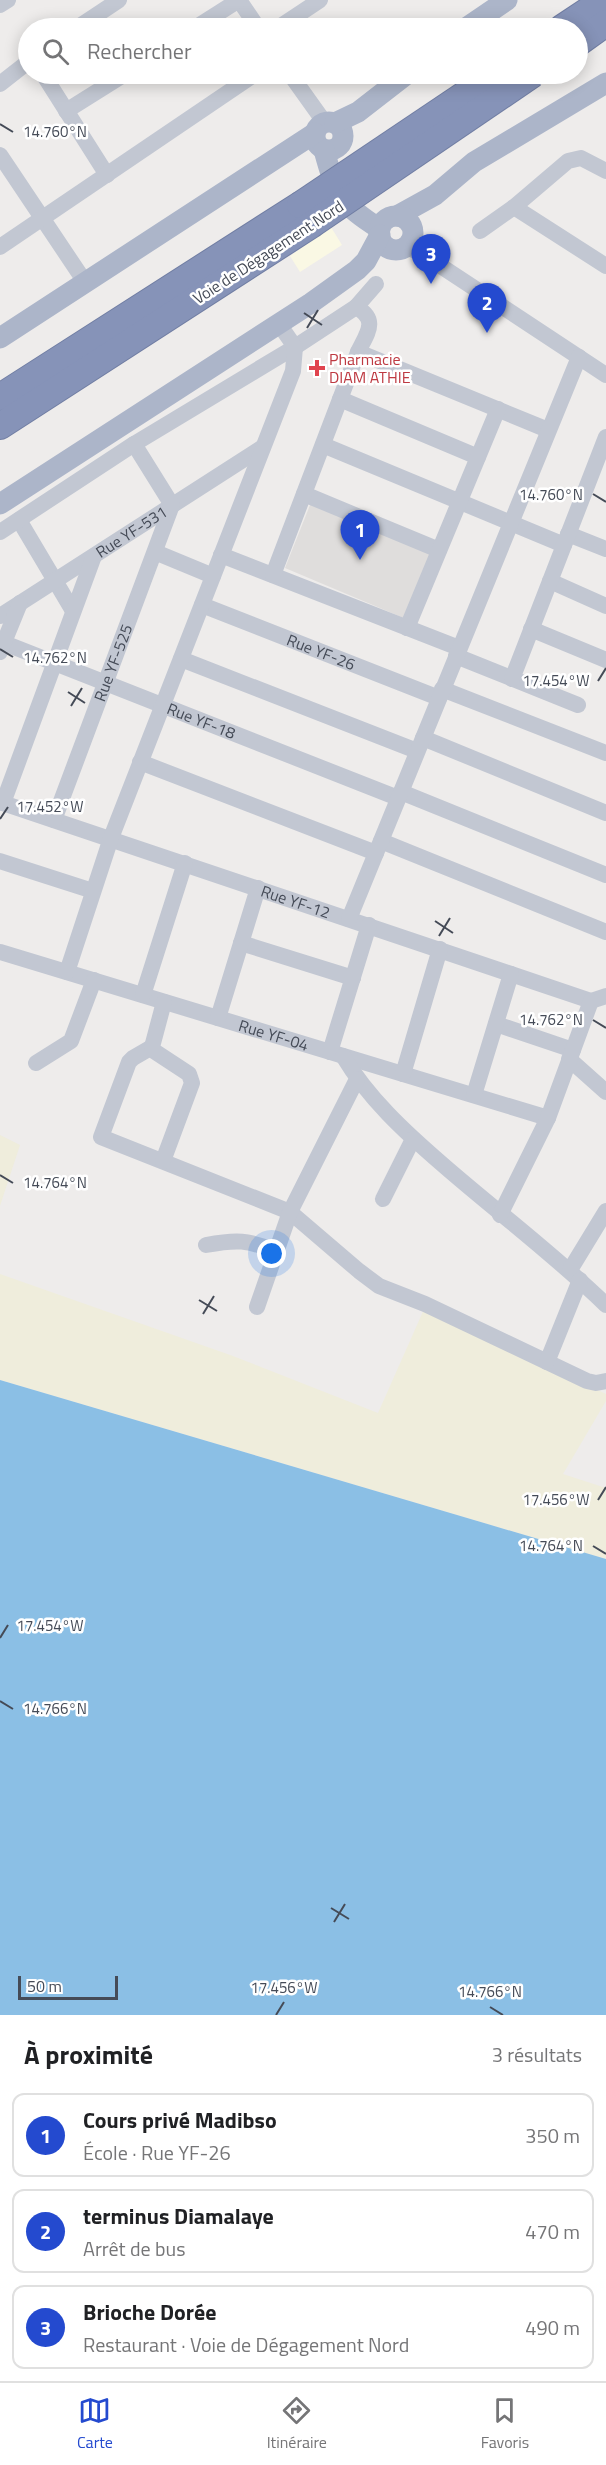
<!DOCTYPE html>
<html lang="fr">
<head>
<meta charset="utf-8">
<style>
  :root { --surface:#fff; --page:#f2f2f2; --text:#202124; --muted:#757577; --line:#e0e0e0; --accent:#244acf }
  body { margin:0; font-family:"Titillium Web",sans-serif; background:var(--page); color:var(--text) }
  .scale { position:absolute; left:18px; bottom:15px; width:100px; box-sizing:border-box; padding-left:6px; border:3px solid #454b57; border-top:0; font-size:16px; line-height:21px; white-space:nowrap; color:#454b57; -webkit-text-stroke:4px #fff; paint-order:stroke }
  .you { position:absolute; left:272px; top:1254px; width:21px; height:21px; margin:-15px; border:4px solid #fff; border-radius:50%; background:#1a73e8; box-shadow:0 0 0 9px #1a73e833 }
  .badge { display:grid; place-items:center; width:39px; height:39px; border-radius:50%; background:var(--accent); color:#fff; font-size:20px; font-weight:700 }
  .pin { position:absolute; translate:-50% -50px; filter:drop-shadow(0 2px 3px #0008) }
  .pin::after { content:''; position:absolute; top:32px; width:21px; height:18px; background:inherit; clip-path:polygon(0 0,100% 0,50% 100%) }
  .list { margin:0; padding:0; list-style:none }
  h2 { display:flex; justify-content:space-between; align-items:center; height:78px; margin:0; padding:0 24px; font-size:26px }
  h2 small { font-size:20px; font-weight:400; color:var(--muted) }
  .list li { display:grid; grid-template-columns:39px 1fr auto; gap:18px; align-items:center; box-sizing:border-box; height:84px; margin:0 12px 12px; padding:0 12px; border:2px solid var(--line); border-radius:12px }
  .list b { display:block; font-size:22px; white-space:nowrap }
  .list p { margin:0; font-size:20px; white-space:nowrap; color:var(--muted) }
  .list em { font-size:20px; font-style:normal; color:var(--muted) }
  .icon { flex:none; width:33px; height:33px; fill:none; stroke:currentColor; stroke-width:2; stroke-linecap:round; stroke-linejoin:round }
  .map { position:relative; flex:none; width:606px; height:2015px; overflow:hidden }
  .search { position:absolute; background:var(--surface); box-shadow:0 3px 15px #0003; left:18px; right:18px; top:18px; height:66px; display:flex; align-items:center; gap:15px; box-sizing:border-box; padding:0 21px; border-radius:33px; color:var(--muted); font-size:22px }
  .sheet { height:366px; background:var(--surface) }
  nav { display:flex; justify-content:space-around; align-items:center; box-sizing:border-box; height:84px; border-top:2px solid var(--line); background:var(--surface); font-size:16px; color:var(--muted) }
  nav a { display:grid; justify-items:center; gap:3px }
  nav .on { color:var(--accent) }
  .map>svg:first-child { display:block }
  .commercial { fill:#faf8e4 }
  .education { fill:#dfdddc }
  .sand { fill:#efeddc }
  .water { fill:#8bbfe5 }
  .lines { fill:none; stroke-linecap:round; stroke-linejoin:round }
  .highway-casing { stroke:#717ea3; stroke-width:28 }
  .minor { stroke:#c2c7d2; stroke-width:16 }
  .major { stroke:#acb5c9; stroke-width:21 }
  .highway { stroke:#8693b8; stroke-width:26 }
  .highway-bridge-casing { stroke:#717ea3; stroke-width:28; stroke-linecap:butt }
  .highway-bridge { stroke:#8693b8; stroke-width:26 }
  .ticks { fill:none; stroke:#454b57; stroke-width:2 }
  .health-dot { fill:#e0444e; stroke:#fff; stroke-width:2 }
  .labels { text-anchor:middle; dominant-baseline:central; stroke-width:5; stroke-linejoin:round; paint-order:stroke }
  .street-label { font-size:16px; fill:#454b57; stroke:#fff }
  .health-label { font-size:16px; fill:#be3a42; stroke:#fff; text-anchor:start }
  .ticks-label { font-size:15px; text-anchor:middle; fill:#454b57; stroke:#fff; stroke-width:5; stroke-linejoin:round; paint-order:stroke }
</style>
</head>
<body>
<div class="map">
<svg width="606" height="2015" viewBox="0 0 606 2015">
  <rect width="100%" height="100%" fill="#eeeceb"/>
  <polygon class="commercial" points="331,227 342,245 300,272 290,256"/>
  <polygon class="education" points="312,500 435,553 406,619 285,568"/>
  <g class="sand">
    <polygon points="0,1135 20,1145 0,1206"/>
    <polygon points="0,1274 233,1356 378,1413 425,1307 606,1394 606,1401 563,1474 606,1488 606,1559 0,1380"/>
  </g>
  <polygon class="water" points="0,1380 606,1559 606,2015 0,2015"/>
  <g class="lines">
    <g class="highway-casing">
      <g id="highway">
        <polyline points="562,28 604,0"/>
        <polyline points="578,43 606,23"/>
        <polyline points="0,397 300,205"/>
        <polyline points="0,426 311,225"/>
      </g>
    </g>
    <g class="minor">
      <polyline points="239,0 258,28"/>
      <polyline points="0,5 8,0"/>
      <polyline points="77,28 119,0"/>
      <polyline points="195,28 239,0"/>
      <polyline points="278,28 320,0"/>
      <polyline points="43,74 107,175"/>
      <polyline points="290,74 325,123"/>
      <polyline points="0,84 28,62"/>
      <polyline points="66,111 125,74"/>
      <polyline points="0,155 85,282"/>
      <polyline points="514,207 606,266"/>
      <polyline points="480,231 514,207 568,161 581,158 606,171"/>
      <polyline points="0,247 255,74"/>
      <polyline points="406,247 421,253 606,375"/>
      <polyline points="358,352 548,430"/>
      <polyline points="340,399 478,457"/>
      <polyline points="323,445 564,545"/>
      <polyline points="304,494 439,550"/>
      <polyline points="19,520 73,611"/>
      <polyline points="0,532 134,444 295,347 356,307"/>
      <polyline points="568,534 606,549"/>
      <polyline points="155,552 213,576"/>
      <polyline points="221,555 459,648"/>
      <path d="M273 575 358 352C367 333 379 320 356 307L376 284"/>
      <polyline points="550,581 606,606"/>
      <path id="s1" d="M202 605 439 698"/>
      <path id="s2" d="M0 616 263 447"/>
      <polyline points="407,628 498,409"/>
      <polyline points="531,629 606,660"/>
      <path id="s3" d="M4 643 398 798"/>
      <polyline points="0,652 20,603"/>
      <polyline points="456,656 578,705"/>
      <polyline points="181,659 417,751"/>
      <polyline points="512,679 606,437"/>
      <polyline points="442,689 606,753"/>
      <polyline points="423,738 606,813"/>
      <polyline points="140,762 376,853"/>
      <polyline points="401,792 606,875"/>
      <path id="s4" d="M0 802 591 1001"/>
      <polyline points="3,803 94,556"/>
      <path id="s5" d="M54 820 172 505 134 444"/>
      <polyline points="381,841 606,932"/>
      <polyline points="0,861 93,891"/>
      <polyline points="349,919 579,357"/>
      <polyline points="241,943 353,978"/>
      <path id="s6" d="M0 952 548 1118"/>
      <polyline points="67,972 111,838 293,371 295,347 279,324"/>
      <polyline points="143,995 185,863"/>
      <polyline points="591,1001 606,996"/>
      <polyline points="218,1018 258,888"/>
      <polyline points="496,1024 573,1050"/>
      <polyline points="152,1047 133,1058 129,1062 101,1137 290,1212 359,1271 379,1286 425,1304 587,1381 596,1383 606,1381"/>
      <polyline points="330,1052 369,925"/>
      <path d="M343 1056C368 1098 405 1132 442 1164 497 1212 555 1255 606 1305"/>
      <polyline points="569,1059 606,1092"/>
      <polyline points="36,1063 71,1041 94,980"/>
      <polyline points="403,1074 440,949"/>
      <polyline points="474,1095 511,974"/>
      <polyline points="163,1161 192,1083 189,1074 154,1051 152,1047 164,1002"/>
      <polyline points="383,1199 413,1139"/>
      <polyline points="500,1215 548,1118 591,1001"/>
      <path d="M206 1245C238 1239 246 1240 277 1251"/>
      <polyline points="570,1270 606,1211"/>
      <polyline points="257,1307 290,1212 357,1079"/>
      <polyline points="547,1362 580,1280"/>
    </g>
    <g class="major">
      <polyline points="466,28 507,0"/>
      <circle cx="329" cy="136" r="14"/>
      <polyline points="335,123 358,112 407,74"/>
      <path d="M324 150C336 194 340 204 380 229"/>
      <polyline points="397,216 435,195 474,162 606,83"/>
      <circle cx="396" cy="233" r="17"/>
      <polyline points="0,338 315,133"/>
      <polyline points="0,504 311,303 357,270 366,261 380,235"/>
    </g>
    <use href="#highway" class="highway"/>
    <g class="highway-bridge-casing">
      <g id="highway-bridge">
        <polyline points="300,205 495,74"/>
        <polyline points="311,225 533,74"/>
      </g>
    </g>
    <use href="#highway-bridge" class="highway-bridge"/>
  </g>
  <path class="ticks" d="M0 124 13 132M304 313 322 325M307 328 318 310M593 494 606 502M0 649 13 657M598 681 606 668M68 692 85 703M71 706 82 688M0 819 8 807M435 921 453 933M439 936 450 918M593 1020 606 1028M0 1175 13 1183M199 1300 217 1311M203 1314 214 1296M598 1500 606 1487M593 1546 606 1554M0 1638 8 1625M0 1701 13 1709M331 1908 349 1919M334 1922 345 1904M490 2007 503 2015M276 2015 284 2002"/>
  <path class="health-dot" d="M314 359h6v6h6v6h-6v6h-6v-6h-6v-6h6z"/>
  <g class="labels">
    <g class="street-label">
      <text transform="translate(268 252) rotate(-33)">Voie de Dégagement Nord</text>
      <text stroke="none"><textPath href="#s2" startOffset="156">Rue YF-531</textPath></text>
      <text stroke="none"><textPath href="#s1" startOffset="128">Rue YF-26</textPath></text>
      <text stroke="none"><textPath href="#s5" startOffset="168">Rue YF-525</textPath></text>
      <text stroke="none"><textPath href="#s3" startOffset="212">Rue YF-18</textPath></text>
      <text stroke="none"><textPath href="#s4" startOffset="312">Rue YF-12</textPath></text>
      <text stroke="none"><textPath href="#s6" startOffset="286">Rue YF-04</textPath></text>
    </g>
    <g class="health-label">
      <text x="329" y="359">Pharmacie<tspan x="329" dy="18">DIAM ATHIE</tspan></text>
    </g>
  </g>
  <g class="ticks-label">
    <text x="55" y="137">14.760°N</text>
    <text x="551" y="500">14.760°N</text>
    <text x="55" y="663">14.762°N</text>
    <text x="556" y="686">17.454°W</text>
    <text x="50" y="812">17.452°W</text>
    <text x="551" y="1025">14.762°N</text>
    <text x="55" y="1188">14.764°N</text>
    <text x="556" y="1505">17.456°W</text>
    <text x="551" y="1551">14.764°N</text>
    <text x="50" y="1631">17.454°W</text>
    <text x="55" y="1714">14.766°N</text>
    <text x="284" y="1993">17.456°W</text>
    <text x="490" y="1997">14.766°N</text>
  </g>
</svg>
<div class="scale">50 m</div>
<div class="you"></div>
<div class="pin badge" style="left:360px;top:560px">1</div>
<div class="pin badge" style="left:487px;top:333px">2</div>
<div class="pin badge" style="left:431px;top:284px">3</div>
<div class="search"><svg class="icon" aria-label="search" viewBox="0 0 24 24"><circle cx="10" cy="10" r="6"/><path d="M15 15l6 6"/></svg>Rechercher</div>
</div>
<section class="sheet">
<h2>À proximité<small>3 résultats</small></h2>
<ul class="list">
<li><span class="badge">1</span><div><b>Cours privé Madibso</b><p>École · Rue YF-26</p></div><em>350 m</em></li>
<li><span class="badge">2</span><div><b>terminus Diamalaye</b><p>Arrêt de bus</p></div><em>470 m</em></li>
<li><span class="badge">3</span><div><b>Brioche Dorée</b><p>Restaurant · Voie de Dégagement Nord</p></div><em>490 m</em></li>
</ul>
</section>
<nav>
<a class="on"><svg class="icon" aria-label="map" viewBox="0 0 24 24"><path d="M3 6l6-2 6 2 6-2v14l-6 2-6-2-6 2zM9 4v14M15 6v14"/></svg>Carte</a>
<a><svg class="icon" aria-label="directions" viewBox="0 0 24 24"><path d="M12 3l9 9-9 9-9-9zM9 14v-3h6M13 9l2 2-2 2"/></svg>Itinéraire</a>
<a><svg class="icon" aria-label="saved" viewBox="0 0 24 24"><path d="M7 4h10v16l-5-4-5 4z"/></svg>Favoris</a>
</nav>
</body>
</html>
